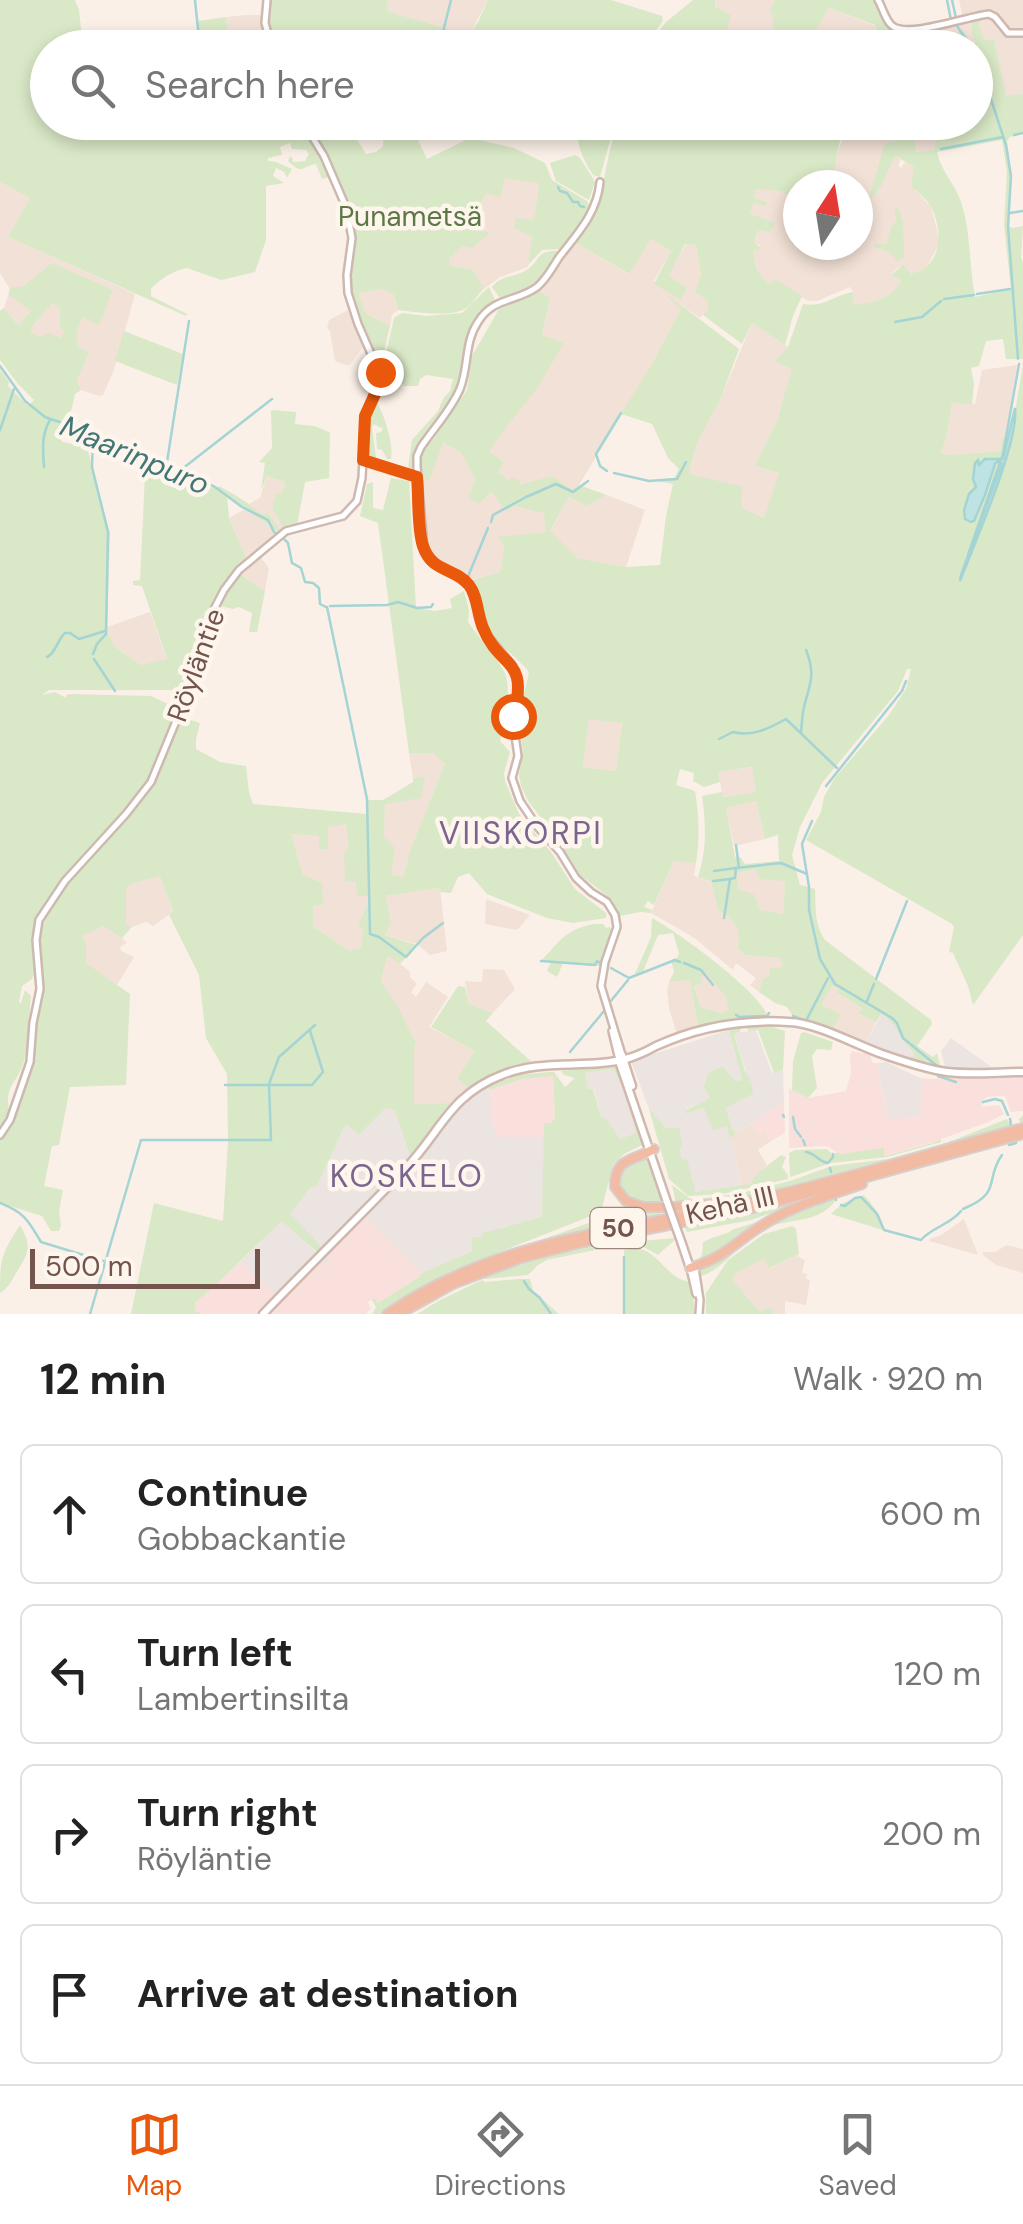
<!DOCTYPE html>
<html lang="en">
<head>
<meta charset="utf-8">
<style>
  :root { --surface:#fff; --page:#f6f6f6; --text:#222; --muted:#767676; --line:#e0e0e0; --accent:#ea580c }
  body { margin:0; font-family:"DM Sans",sans-serif; background:var(--page); color:var(--text) }
  .compass { position:absolute; left:783px; top:170px; width:90px; height:90px; border-radius:50%; background:var(--surface); box-shadow:0 5px 15px #0003; rotate:12deg }
  .scale { position:absolute; left:30px; bottom:25px; width:230px; box-sizing:border-box; padding-left:10px; border:5px solid #73554d; border-top:0; font-size:28px; line-height:35px; white-space:nowrap; color:#73554d; -webkit-text-stroke:8px #fef5ed; paint-order:stroke }
  .stop { position:absolute; width:30px; height:30px; margin:-22px; border:8px solid #ea580c; border-radius:50%; background:#fff }
  .stop.end { background:#ea580c; border-color:#fff; box-shadow:0 2px 10px #0008 }
  .list { margin:0; padding:0; list-style:none }
  h2 { display:flex; justify-content:space-between; align-items:center; height:130px; margin:0; padding:0 40px; font-size:42px }
  h2 small { font-size:32px; font-weight:400; color:var(--muted) }
  .list li { display:grid; grid-template-columns:65px 1fr auto; gap:30px; align-items:center; box-sizing:border-box; height:140px; margin:0 20px 20px; padding:0 20px; border:2px solid var(--line); border-radius:15px }
  .list b { display:block; font-size:38px; white-space:nowrap }
  .list p { margin:0; font-size:32px; white-space:nowrap; color:var(--muted) }
  .list em { font-size:32px; font-style:normal; color:var(--muted) }
  .icon { flex:none; width:55px; height:55px; fill:none; stroke:currentColor; stroke-width:2; stroke-linecap:round; stroke-linejoin:round }
  .map { position:relative; flex:none; width:1023px; height:1314px; overflow:hidden }
  .search { position:absolute; background:var(--surface); box-shadow:0 5px 15px #0003; left:30px; right:30px; top:30px; height:110px; display:flex; align-items:center; gap:25px; box-sizing:border-box; padding:0 35px; border-radius:55px; color:var(--muted); font-size:38px }
  .sheet { height:770px; background:var(--surface) }
  nav { display:flex; justify-content:space-around; align-items:center; box-sizing:border-box; height:140px; border-top:2px solid var(--line); background:var(--surface); font-size:28px; color:var(--muted) }
  nav a { display:grid; justify-items:center; gap:5px }
  nav .on { color:var(--accent) }
  .map>svg:first-child { display:block }
  .residential { fill:#f2e1d6 }
  .commercial { fill:#fae0dc }
  .industrial { fill:#ebe4e0 }
  .green { fill:#d9e8c6; fill-rule:evenodd }
  .water { fill:#bde3e3; stroke:#a4d4d4; stroke-width:2.5 }
  .lines { fill:none; stroke-linecap:round; stroke-linejoin:round }
  .stream { stroke:#a4d4d4; stroke-width:2.5 }
  .tertiary-casing { stroke:#ceb9b1; stroke-width:10 }
  .secondary-casing { stroke:#d0b8ae; stroke-width:11 }
  .trunk-casing { stroke:#d8cfcd; stroke-width:12 }
  .tertiary { stroke:#fff; stroke-width:5 }
  .secondary { stroke:#fff; stroke-width:6 }
  .trunk { stroke:#f2bba3; stroke-width:8 }
  .secondary-bridge-casing { stroke:#d0b8ae; stroke-width:11; stroke-linecap:butt }
  .secondary-bridge { stroke:#fff; stroke-width:6 }
  .route { stroke:#ea580c; stroke-width:12 }
  .labels { text-anchor:middle; dominant-baseline:central; stroke-width:9; stroke-linejoin:round; paint-order:stroke }
  .shield { fill:#fef5ed; stroke:#9d857d; stroke-width:2.5 }
  .shield-label { font-size:25px; font-weight:bold; fill:#73554d }
  .park-label { font-size:28px; fill:#5c7846; stroke:#fef5ed }
  .street-label { font-size:28px; fill:#73554d; stroke:#fef5ed }
  .water-label { font-size:30px; font-style:italic; fill:#427677; stroke:#fef5ed }
  .quarter-label { font-size:32px; letter-spacing:2.5px; fill:#7a658f; stroke:#fef5ed }
</style>
</head>
<body>
<div class="map">
<svg width="1023" height="1314" viewBox="0 0 1023 1314">
  <rect width="100%" height="100%" fill="#fbf0e7"/>
  <g class="residential">
    <polygon points="388,0 488,0 469,35 387,11"/>
    <polygon points="715,0 775,0 769,10 773,19 774,47 756,47 724,37"/>
    <polygon points="959,0 1023,0 1023,94 1006,97 994,39 940,48 808,48 808,43 829,8 875,26 878,37 891,36 893,31 904,34 935,31 964,23"/>
    <polygon points="246,15 265,15 269,41 242,43 228,33 226,17"/>
    <polygon points="841,123 891,123 904,129 895,141 885,144 883,184 888,166 896,156 901,160 898,165 901,168 905,162 914,167 914,189 931,207 937,230 939,243 936,250 926,268 910,274 899,267 892,273 901,280 896,289 884,298 868,304 853,305 853,292 850,287 817,301 808,301 776,280 770,286 761,278 754,260 753,251 761,248 761,246 754,243 757,232 761,230 750,214 752,203 765,205 767,202 754,198 756,188 780,191 794,199 786,211 788,213 796,201 798,201 798,245 858,245 858,185 823,185 836,174 834,163 843,138 843,124"/>
    <polygon points="912,123 941,123 942,129 939,137 941,141 934,150 915,152"/>
    <polygon points="505,178 539,182 534,221 515,229 532,235 528,267 500,277 484,289 473,270 449,265 449,259 462,245 489,234 468,227 486,193"/>
    <polygon points="0,182 30,198 8,237 135,294 114,370 103,395 99,396 81,390 77,380 89,353 77,345 76,331 82,317 113,290 51,263 31,311 18,325 4,308 10,289 0,273"/>
    <polygon points="651,239 671,251 654,281 681,300 687,288 668,277 686,244 696,245 701,274 695,292 708,300 708,309 700,318 670,297 668,299 682,308 652,364 579,485 572,491 551,476 525,485 516,485 504,478 497,471 504,462 488,452 564,343 542,336 550,298 538,290 576,243 628,274"/>
    <polygon points="382,289 394,295 398,310 392,315 390,326 365,313 359,293"/>
    <polygon points="53,303 60,308 60,327 65,332 61,338 40,337 31,332 33,325"/>
    <polygon points="348,310 352,310 356,327 365,344 349,366 335,361 330,331 327,328 329,320"/>
    <polygon points="752,323 788,347 793,369 777,421 755,466 779,473 764,518 742,508 740,496 689,474 696,445 721,398"/>
    <polygon points="1017,365 1005,438 1002,438 1000,451 947,455 941,453 946,439 952,402 975,404 982,370"/>
    <polygon points="442,443 461,451 475,479 470,497 487,497 492,492 513,506 544,512 547,532 499,538 506,547 500,572 470,580 459,572 441,566 427,547 421,486 423,479 429,480"/>
    <polygon points="267,476 285,482 285,487 272,506 286,531 282,533 269,514 261,514 249,504 260,498"/>
    <polygon points="607,495 645,510 626,567 577,558 550,532 569,497 586,506"/>
    <polygon points="247,508 280,535 261,553 263,555 262,559 269,568 265,591 239,574 248,562 229,518"/>
    <polygon points="150,612 167,660 141,665 115,647 107,632 107,627"/>
    <polygon points="589,718 622,722 616,771 583,767"/>
    <polygon points="409,753 433,753 445,764 411,848 403,877 391,876 384,837 385,803 424,776 413,778"/>
    <polygon points="753,767 756,792 722,797 719,772"/>
    <polygon points="756,801 765,839 734,846 726,808"/>
    <polygon points="346,824 356,882 367,896 368,902 358,926 363,931 361,948 350,952 313,926 313,905 322,905 303,875 291,834 319,836 328,848 328,826"/>
    <polygon points="674,861 696,863 694,876 711,881 718,910 734,921 739,931 738,949 745,955 780,958 783,967 770,978 763,978 759,992 750,985 756,978 736,963 733,970 693,937 651,913"/>
    <polygon points="756,869 785,881 783,914 760,910 739,890 735,873"/>
    <polygon points="160,875 173,912 153,926 146,922 132,927 126,924 126,891 130,884"/>
    <polygon points="440,888 447,951 430,955 417,944 385,935 391,923 386,896"/>
    <polygon points="486,899 530,915 517,930 485,924"/>
    <polygon points="103,926 122,938 127,943 120,947 121,951 134,957 117,985 86,963 86,943 82,935"/>
    <polygon points="390,955 410,972 410,977 417,984 411,992 416,997 426,982 448,997 429,1027 476,1051 457,1078 468,1088 451,1103 414,1104 414,1050 416,1040 413,1038 399,1008 381,983 386,961"/>
    <polygon points="483,969 504,970 515,989 493,1013 469,1004 465,981 482,982"/>
    <polygon points="706,972 726,997 730,1009 723,1013 701,1009 694,985 702,982 699,977"/>
    <polygon points="690,980 698,1027 677,1034 669,1009 667,990 669,982"/>
    <polygon points="831,986 839,989 838,994 862,1008 860,1015 876,1022 870,1035 863,1043 832,1031 821,1005"/>
    <polygon points="751,1124 758,1135 765,1131 771,1141 758,1150 767,1165 750,1184 740,1187 739,1171 730,1138"/>
    <polygon points="964,1219 978,1255 929,1241 930,1239 941,1235"/>
    <polygon points="1006,1245 1023,1249 1023,1273 996,1265 983,1255 983,1252 996,1252"/>
    <polygon points="799,1254 797,1256 805,1260 802,1273 807,1274 806,1279 810,1280 806,1305 785,1301 785,1314 774,1314 771,1307 759,1311 731,1280 735,1273 764,1259 770,1268"/>
  </g>
  <g class="commercial">
    <polygon points="852,1051 870,1055 873,1063 879,1063 878,1071 889,1119 922,1087 920,1078 935,1079 941,1075 990,1079 1023,1077 1023,1111 1011,1112 1005,1096 987,1097 983,1100 982,1107 999,1105 1004,1114 989,1122 930,1143 883,1156 883,1149 840,1154 826,1146 789,1148 789,1088 808,1098 846,1091 851,1072 850,1055"/>
    <polygon points="553,1075 555,1118 551,1123 545,1123 544,1138 497,1138 492,1123 492,1097 489,1090 522,1079"/>
    <polygon points="784,1102 785,1133 771,1141 765,1131 758,1135 751,1124"/>
    <polygon points="365,1216 422,1273 419,1277 378,1303 374,1299 368,1302 371,1309 366,1314 269,1314 313,1269 328,1261 324,1257"/>
    <polygon points="240,1262 277,1295 259,1314 201,1314 195,1310 195,1302"/>
  </g>
  <g class="industrial">
    <polygon points="881,1014 894,1024 909,1048 914,1052 913,1057 908,1058 863,1043 871,1034"/>
    <polygon points="729,1030 742,1080 735,1081 711,1098 686,1109 687,1114 704,1108 727,1126 739,1171 740,1187 694,1192 687,1160 682,1161 666,1128 649,1109 631,1061"/>
    <polygon points="756,1030 772,1073 783,1069 784,1102 736,1134 732,1129 726,1108 753,1094 734,1033"/>
    <polygon points="951,1038 994,1069 956,1070 945,1067 941,1051"/>
    <polygon points="886,1062 920,1078 922,1087 919,1116 889,1119 878,1071 879,1063"/>
    <polygon points="613,1069 625,1092 637,1133 620,1139 608,1121 601,1117 594,1089 588,1089 584,1073"/>
    <polygon points="487,1086 492,1097 492,1123 497,1138 544,1138 542,1218 503,1227 483,1237 472,1251 422,1273 365,1216 325,1256 329,1261 312,1269 269,1314 259,1314 276,1295 240,1262 283,1220 316,1252 322,1247 289,1214 310,1188 317,1186 344,1127 347,1124 359,1135 386,1108 395,1111 410,1156 419,1160 455,1111"/>
  </g>
  <g class="green">
    <path d="M0 0H75L79 10 83 47 48 48V122L303 123 334 176 322 179 316 164C302 166 303 176 288 161L290 156 293 159V162L305 161 309 154 306 150 292 149 290 143 280 147 282 155 268 158V161L276 162 292 169 287 178 284 172 276 168 273 176 284 183 266 186V240L255 272 221 280 187 268C174 270 160 279 151 289V296L187 314 186 316 8 237 30 198 0 182Z"/>
    <polygon points="269,0 388,0 387,11 469,35 478,22 488,0 611,0 662,16 663,21 643,47 506,48 496,43 492,47 473,47 472,42 397,31 392,33 392,47 274,47 267,24"/>
    <polygon points="693,0 715,0 716,7 731,15 725,37 756,47 648,47 665,23"/>
    <polygon points="775,0 873,0 887,26 893,31 889,37 878,37 875,25 829,8 808,43 808,47 774,47 773,19 769,10"/>
    <polygon points="226,17 228,33 241,32 242,43 269,41 272,47 200,47 198,21"/>
    <path d="M979 19V27L984 40 994 39 1006 96 1023 94V134L1010 137 1007 141 1011 176 1008 226 1013 228 1023 226 1021 257 1023 264V359H1006L1003 339 986 341 979 366 971 368 974 384 972 404 952 403 946 439 941 453 947 455 1000 451 1002 438 1010 439 1011 436 1023 364V935L973 1005 968 986 953 953 949 952 954 927 952 924 806 840 821 812 824 797 834 779 889 715 906 689 911 669H907L898 691 822 783 800 827 792 855 800 885 815 889C816 909 814 923 825 940L931 1020 932 1024 917 1046 933 1057 937 1053 940 1065 935 1066 926 1061 924 1063 908 1058 913 1057 914 1052C900 1041 897 1023 881 1014L876 1022 859 1014 862 1008 837 993 839 989 832 986 821 1005 840 1014 832 1031 793 1016 787 1007 775 1003 759 992 763 978 770 977V969L783 967 780 958 745 955 738 949C740 925 738 923 718 910L711 881 698 877C707 849 706 825 702 796L722 792 723 797 756 792 752 767 719 772 720 782 704 787 693 781 694 773 680 769 676 785 695 791C699 816 700 838 696 863L674 861 654 905 648 901 644 907 652 910 651 913 640 912 620 916 606 895 579 874 558 840 528 801 521 786 519 775 523 753 519 718 529 672C519 659 503 649 493 636 482 620 480 597 472 580L500 572 505 547 498 537 546 532 544 513 514 506 506 511 492 492 478 504 469 497 475 479 461 452 443 443 429 481 423 479 421 458 425 448 434 439 467 390 472 356 499 309 538 290 550 298 542 335 564 343 536 390 503 431 489 452 504 462 498 472 509 481 512 477 520 482V485L552 476 572 490 579 485 607 495 586 506 569 497 550 531 577 558 626 567 660 565 666 516 673 484 651 480 674 478 679 469 668 458 652 424 621 414 652 364 681 309 668 298 669 296 739 349 721 398 696 445 689 474 743 487 741 496 742 508 764 518 779 473 755 466 777 421 792 369 775 361 788 347 803 304C822 308 835 295 853 292V305C873 303 892 299 901 280L891 275 903 265 911 274C916 271 922 271 926 267 944 253 940 220 929 204 924 197 917 192 911 186L914 167 896 156C885 170 885 190 869 199L885 143 895 141 904 129 891 123H912L916 152 934 150 936 140H941L946 135 945 123 976 122V48L949 47 954 34 961 30 965 32 970 43 975 44 972 32V21ZM1002 140 1007 172 1004 225 1011 289 975 297C969 266 971 232 961 202 955 184 941 171 937 152ZM589 719 622 723 616 771 583 767ZM756 801 765 839 778 835 779 861 745 864 740 857H735L726 808ZM756 869 760 879 785 881 783 914 760 910 754 894 739 890 736 873Z"/>
    <path d="M364 122 410 123 427 159 470 138 514 148 545 163 552 180 587 201 590 207V211L567 244 561 249 542 250 528 265 532 236 514 228 516 218 534 220 539 183 505 178 500 197 486 193 469 226 490 233 472 248 462 246 449 259V265L473 270 484 288C478 295 473 303 466 308 451 318 415 312 398 310L394 295 382 289 359 293 365 313 390 326 381 364 378 363C368 340 353 315 350 290 347 267 357 244 352 220 345 184 325 153 305 123H341L336 128 335 134 358 141 366 154 376 152 383 146 384 130 364 128Z"/>
    <path d="M841 122 843 124C842 141 833 157 836 174L823 185H798V201L780 191 756 189 754 198 767 202 766 206 753 203 750 214 775 223 770 232 761 230 757 232 754 243 762 248 753 251C755 266 758 276 770 285L775 279 802 296 793 316 785 345 752 323 742 344 703 315 708 309V301L695 292 701 274 696 245 685 244 669 276 687 288 681 300 654 284 671 251 651 239 629 274 576 243C586 229 599 212 602 193 605 170 610 146 618 123Z"/>
    <path d="M577 123H615L600 177 593 175C582 158 576 144 577 123Z"/>
    <polygon points="575,155 580,158 595,182 589,200 556,181 550,163"/>
    <polygon points="898,208 903,222 904,258 898,261 888,251 874,247 875,243 886,245 891,228 897,220 894,209"/>
    <path d="M553 251H557L559 255C537 287 538 284 503 299L499 297 492 287C502 274 516 278 528 269 540 261 536 252 553 251Z"/>
    <path d="M52 263 113 290 99 325 82 317 77 331V345L89 353 77 380 81 390 75 394 68 425 65 426 61 439 62 442 87 447 110 533 107 632 115 647 141 665 167 659 142 586 133 585V581L140 580 146 454 182 469 217 488 219 486C234 494 249 503 261 514H269L280 530 278 532 227 495 229 518 247 560C204 588 200 644 185 690H49L42 695 55 692 66 698V695L71 694 151 696 168 704 176 695 181 698 178 712 151 777 50 897 35 922 34 974 32 979 22 986 19 1002 21 1003 25 990 31 996C29 1017 30 1041 24 1061 17 1085 3 1085 10 1114L0 1130V370L9 382 8 386 28 406 34 400 18 384 0 360V311L4 308 18 325 31 311 9 295 10 288 24 286ZM53 303 60 308V327L64 332 61 338 49 333 40 337 31 332 33 325Z"/>
    <path d="M489 287 496 302 484 309 473 323 466 345 461 381 455 395 421 443 415 473 413 475 368 459 365 440 367 415 383 377 382 372 394 318 402 313 426 316 462 313ZM426 375 453 379 450 391 443 399 438 411 412 440 408 468 405 470 376 458 372 427 374 424 383 429 381 432 376 433 377 449 382 450 387 459H391C394 446 384 412 376 402 382 389 383 376 400 379L404 386H418L420 379Z"/>
    <polygon points="124,331 183,354 177,385 115,361"/>
    <polygon points="273,410 296,412 295,424 314,426 329,432 330,434 329,478 305,482 297,525 284,529 272,507 277,493 281,493 285,487 285,482 267,476 261,490 265,463 259,462 272,448 271,411"/>
    <path d="M391 478 409 481 416 608 435 611 452 608 450 599 464 591 469 610 468 622C477 635 502 663 506 676 511 696 505 722 500 741L510 752 504 773 505 781 519 814 551 852 575 889 606 913V918L573 923 547 918 487 894 469 873 458 877 451 893 441 892 439 888 386 896 391 923 385 935 417 945 400 964 389 956 386 961 381 982 399 1008 413 1038 416 1040 414 1050V1104L451 1103C435 1119 428 1141 410 1156L395 1111 386 1108 359 1135 347 1125 344 1127 317 1186 310 1188 290 1214 322 1247 317 1252 282 1221 208 1292 195 1302V1310L201 1314H131L154 1203 223 1221 228 1143 227 1074 206 1038 199 975 169 915 173 911 160 876 130 884 126 891V924L132 927 122 938 103 926 82 936 86 943V963L130 994 126 1085 70 1087 59 1145 52 1146 44 1186 63 1190 59 1211 61 1225 59 1231H51L42 1216 0 1203V1139L12 1121 33 1063 34 1038 43 988 40 933 48 909 58 894 143 797 160 767 184 707H187L185 718 200 723 196 739V749L220 762 246 766 249 792 253 804 366 814 368 800H383L413 782V778L425 776 421 798 385 804 384 837 395 848 391 875 403 877 411 848 445 764 433 753H409L378 523 360 516 367 484 373 482V508L383 510ZM346 824 349 848 344 853 345 881 356 882 357 896H367L368 902 358 926 363 931 361 948 349 951 313 926V905H323L322 883 303 875 291 834 319 836V849H328V827Z"/>
    <polygon points="239,574 265,591 257,632 249,632 252,613 239,607 233,609 220,606"/>
    <path d="M652 918C675 930 762 993 767 1016L739 1017 698 1027 690 980 669 982 674 972 671 960 677 958 679 953 673 933 658 935 642 974 634 976 651 937ZM706 973 726 997 729 1009 723 1013 701 1008 694 986 703 982 700 977Z"/>
    <path d="M593 924H603L606 928 610 927 611 930 600 966 563 963 557 977 547 971 551 962 541 961C560 941 565 930 593 924Z"/>
    <polygon points="458,986 465,987 469,1004 493,1013 486,1021 533,1063 509,1068 468,1088 457,1078 475,1051 431,1027"/>
    <polygon points="770,1026 785,1031 783,1069 774,1073 758,1030 749,1031 745,1027"/>
    <polygon points="741,1027 740,1032 734,1034 745,1071 751,1082 753,1094 726,1108 732,1129 736,1134 730,1138 727,1126 713,1130 704,1108 686,1114 686,1110 710,1098 704,1087 709,1072 723,1067 735,1081 742,1080 729,1030"/>
    <polygon points="804,1032 833,1042 831,1050 817,1049 812,1056 817,1088 808,1098 792,1090 793,1061 801,1033"/>
    <path d="M618 1066 631 1104 629 1106 625 1092 613 1069 585 1073 588 1089H593L601 1117 608 1121 620 1139 636 1133 631 1113 636 1114 646 1143 624 1154 613 1165 601 1212 452 1271 416 1290 380 1314H372L376 1307 372 1300 374 1298 378 1303 419 1277 422 1273 472 1251V1237H482L483 1233C499 1229 521 1222 542 1217L544 1123H551L555 1118 553 1076 522 1079 489 1090 488 1087 517 1075 550 1072H554L565 1087 575 1078 564 1075 561 1071Z"/>
    <polygon points="649,1109 666,1128 679,1128 682,1143 679,1152 682,1160 687,1159 695,1192 750,1184 758,1173 781,1155 786,1157 782,1167 788,1175 788,1179 722,1194 688,1196 669,1179"/>
    <polygon points="1023,1115 1023,1124 763,1193 721,1201 676,1203 672,1185 692,1200 742,1193 790,1181 832,1166 888,1159 946,1143 1007,1119 1011,1126 1020,1123 1019,1119"/>
    <polygon points="941,1139 941,1142 887,1157 831,1163 790,1177 789,1153 795,1150 827,1149 833,1155 837,1152 840,1154 884,1148 884,1156 932,1143"/>
    <path d="M643 1157 646 1158 666 1205C645 1205 623 1205 616 1180L624 1165Z"/>
    <polygon points="850,1186 751,1220 687,1232 685,1227 754,1212"/>
    <path d="M864 1195C872 1205 884 1217 883 1230L831 1214 843 1203Z"/>
    <path d="M832 1198 837 1199C817 1226 791 1216 765 1229 741 1240 726 1268 701 1276L700 1269C722 1258 739 1242 760 1229 782 1215 808 1207 832 1198Z"/>
    <polygon points="657,1212 666,1216 532,1243 606,1217"/>
    <path d="M771 1218 722 1253 698 1262 702 1254 703 1242C714 1236 726 1235 734 1229Z"/>
    <path d="M20 1225C33 1247 28 1254 16 1273 11 1282 8 1288 0 1293 0 1260 1 1254 20 1225Z"/>
    <polygon points="792,1226 796,1229 799,1254 769,1268 764,1259 736,1273 732,1280 759,1311 771,1307 774,1314 706,1314 706,1293 728,1260 764,1234"/>
    <path d="M677 1238 658 1255 640 1245 609 1247 547 1260 538 1265 528 1275 485 1279 483 1278 484 1275C547 1251 610 1243 677 1238Z"/>
    <path d="M636 1248C660 1251 667 1281 692 1282L695 1314H624V1250Z"/>
    <polygon points="518,1279 530,1279 533,1291 559,1314 417,1314 440,1300 482,1280 485,1282"/>
  </g>
  <path class="water" d="M1015 408C1019 443 974 544 960 581L961 575 1002 464 998 461 995 464 985 495 974 521 971 522 965 519 964 510 969 494 976 487 973 479 975 463 978 460 979 465 985 459H1003Z"/>
  <g class="lines">
    <g class="stream">
      <polyline points="195,0 200,48"/>
      <polyline points="947,0 951,20"/>
      <polyline points="952,0 956,18"/>
      <polyline points="957,26 968,42"/>
      <polyline points="972,46 973,48"/>
      <polyline points="439,48 451,0"/>
      <polyline points="976,54 1006,145 1011,176 1008,227 1018,359"/>
      <polyline points="458,122 519,135 527,122"/>
      <polyline points="1014,135 1023,133"/>
      <polyline points="941,149 1003,137"/>
      <polyline points="558,187 560,191 567,193 573,202 578,202 580,206 584,207"/>
      <polyline points="1010,213 1023,211"/>
      <polyline points="977,294 1010,289"/>
      <polyline points="944,299 974,295"/>
      <polyline points="895,322 922,317 941,301"/>
      <polyline points="0,366 25,401 45,417 103,437 182,469 215,487 242,507 268,520 274,532 278,534"/>
      <polyline points="0,430 14,389"/>
      <polyline points="93,433 92,467 108,532 106,634 97,644 93,654"/>
      <polyline points="167,462 189,321"/>
      <path d="M44 467C43 450 41 435 50 420"/>
      <polyline points="182,469 272,399"/>
      <polyline points="607,471 600,466 596,454 621,413"/>
      <polyline points="614,473 649,481 677,479 686,462"/>
      <polyline points="491,522 493,515 526,497 556,484 573,492 588,481"/>
      <polyline points="282,537 288,543 292,563 301,568 305,582 313,583 319,588 320,604 326,607"/>
      <polyline points="968,555 1003,454 1019,364"/>
      <polyline points="467,579 488,528"/>
      <polyline points="330,606 387,605 398,602 417,608 431,607 433,604"/>
      <polyline points="327,607 367,799 370,934 379,937 406,957 423,938 443,923"/>
      <path d="M47 657C56 653 57 640 65 633H70L79 639 105 631"/>
      <polyline points="94,659 115,691"/>
      <path d="M801 732C802 724 802 715 804 707 810 683 816 675 806 650"/>
      <path d="M719 739 733 732C752 737 768 729 786 719L837 768"/>
      <polyline points="826,786 902,691 906,681"/>
      <polyline points="812,821 802,844 809,887 809,910 820,959 835,984 892,1018 897,1023 903,1038 937,1066 935,1066"/>
      <polyline points="736,845 739,868"/>
      <polyline points="714,871 736,868"/>
      <polyline points="713,881 730,879"/>
      <polyline points="724,918 730,879 735,878 736,868 781,863 807,874"/>
      <polyline points="541,961 595,965 597,961 600,963"/>
      <polyline points="684,963 701,970 713,985"/>
      <polyline points="611,968 629,978 675,960 680,962"/>
      <polyline points="876,979 907,901"/>
      <polyline points="867,1001 874,984"/>
      <polyline points="610,1002 628,980"/>
      <polyline points="736,1015 739,1017 767,1016 769,1013"/>
      <polyline points="793,1016 806,1021 828,978"/>
      <polyline points="570,1052 604,1011"/>
      <polyline points="938,1076 956,1082"/>
      <polyline points="225,1085 312,1085 323,1072 310,1031"/>
      <polyline points="983,1102 995,1099 1002,1101 1008,1115"/>
      <polyline points="783,1115 784,1117"/>
      <polyline points="793,1117 795,1129 801,1137"/>
      <polyline points="1010,1119 1011,1125"/>
      <polyline points="803,1140 805,1145"/>
      <polyline points="1009,1145 1016,1143"/>
      <path d="M806 1152C815 1153 819 1162 828 1163L833 1157V1154"/>
      <polyline points="830,1168 831,1172"/>
      <polyline points="835,1198 836,1200"/>
      <path d="M0 1203C25 1213 28 1220 41 1242L103 1261"/>
      <path d="M841 1205 845 1206 855 1198 861 1197 877 1214 884 1230 921 1240C932 1227 950 1225 961 1211"/>
      <path d="M963 1209C1003 1193 984 1180 1002 1155"/>
      <polyline points="524,1281 529,1289 540,1298 551,1314"/>
      <polyline points="90,1314 141,1140 271,1140 269,1084 279,1057 315,1025"/>
      <polyline points="624,1314 624,1257"/>
    </g>
    <g class="tertiary-casing">
      <g id="tertiary">
        <polyline points="267,0 265,23 272,48"/>
        <path d="M878 0C883 8 886 23 894 27 912 37 969 16 989 14L995 17 1008 33H1023"/>
        <path d="M600 182C597 213 578 233 560 256 553 266 547 279 537 287 517 302 493 297 478 322 464 343 469 367 460 389 451 410 434 428 421 447L417 456V467L424 548 434 564 458 576 471 588 486 634 511 664 517 677 519 695 513 722 518 756 512 778 520 801 536 825 560 852 576 878 591 892 607 902 615 915 617 927 605 962 601 986 622 1055"/>
        <polyline points="363,461 417,477"/>
        <polyline points="612,1031 618,1056"/>
        <polyline points="0,1135 10,1120 30,1062 33,1023 40,989 36,940 39,920 65,881 126,814 151,782 186,697 212,613 224,590 239,570 286,531 343,516 357,501 362,478 365,416 380,383 379,372 358,324 348,293 347,275 352,238 346,207 324,156 303,122"/>
        <polyline points="690,1268 696,1294"/>
        <polyline points="695,1268 700,1300 699,1314"/>
      </g>
    </g>
    <g class="secondary-casing">
      <g id="secondary">
        <polyline points="622,1055 632,1086"/>
        <polyline points="619,1061 667,1202"/>
        <polyline points="682,1244 690,1268"/>
        <path d="M263 1314C310 1265 359 1217 406 1168 441 1131 450 1095 502 1075 543 1058 587 1070 629 1058 639 1055 647 1051 656 1046 698 1027 743 1019 789 1022 817 1023 854 1044 882 1054 903 1061 925 1069 947 1072 972 1075 998 1072 1023 1072"/>
      </g>
    </g>
    <g class="trunk-casing">
      <g id="trunk">
        <path d="M654 1149C634 1161 614 1157 615 1187L626 1201 643 1207H673L728 1203"/>
        <path d="M690 1268C726 1257 736 1241 766 1223 795 1205 830 1195 862 1184"/>
        <path d="M387 1314C499 1238 615 1233 742 1203 837 1182 929 1153 1023 1128"/>
        <polyline points="399,1314 453,1284 521,1258 580,1243 762,1206 1023,1134"/>
      </g>
    </g>
    <use href="#tertiary" class="tertiary"/>
    <use href="#secondary" class="secondary"/>
    <use href="#trunk" class="trunk"/>
    <g class="secondary-bridge-casing">
      <polyline id="secondary-bridge" points="667,1202 682,1244"/>
    </g>
    <use href="#secondary-bridge" class="secondary-bridge"/>
  </g>
  <g class="lines">
    <path class="route" d="M380 372V383L365 416 363 460 417 477C419 497 417 528 423 546 432 573 454 567 469 585 478 597 477 614 483 628 500 670 530 657 513 716"/>
  </g>
  <g class="labels">
    <rect class="shield" x="590.5" y="1208" width="55" height="40" rx="8"/>
    <g class="shield-label">
      <text x="618" y="1228">50</text>
    </g>
    <g class="park-label">
      <text x="410" y="216">Punametsä</text>
    </g>
    <g class="street-label">
      <text transform="translate(196 665) rotate(-70)">Röyläntie</text>
      <text transform="translate(730 1205) rotate(-13)">Kehä III</text>
    </g>
    <g class="water-label">
      <text transform="translate(135 455) rotate(23)">Maarinpuro</text>
    </g>
    <g class="quarter-label">
      <text x="521" y="833">VIISKORPI</text>
      <text x="407" y="1176">KOSKELO</text>
    </g>
  </g>
</svg>
<svg class="compass" viewBox="-18 -18 36 36"><path d="M0-13l5 13h-10z" fill="#e53935"/><path d="M0 13l5-13h-10z" fill="#767676"/></svg>
<div class="scale">500 m</div>
<div class="stop" style="left:513px;top:716px"></div>
<div class="stop end" style="left:380px;top:372px"></div>
<div class="search"><svg class="icon" aria-label="search" viewBox="0 0 24 24"><circle cx="10" cy="10" r="6"/><path d="M15 15l6 6"/></svg>Search here</div>
</div>
<section class="sheet">
<h2>12 min<small>Walk · 920 m</small></h2>
<ul class="list">
<li><svg class="icon" aria-label="ahead" viewBox="0 0 24 24"><path d="M12 20V5M6 11l6-6 6 6"/></svg><div><b>Continue</b><p>Gobbackantie</p></div><em>600 m</em></li>
<li><svg class="icon" aria-label="left" viewBox="0 0 24 24"><path d="M17 20v-9H6M10 6l-5 5 5 5"/></svg><div><b>Turn left</b><p>Lambertinsilta</p></div><em>120 m</em></li>
<li><svg class="icon" aria-label="right" viewBox="0 0 24 24"><path d="M7 20v-9h11M14 6l5 5-5 5"/></svg><div><b>Turn right</b><p>Röyläntie</p></div><em>200 m</em></li>
<li><svg class="icon" aria-label="arrive" viewBox="0 0 24 24"><path d="M6 21V4h12l-3 4 3 4H6"/></svg><div><b>Arrive at destination</b></div></li>
</ul>
</section>
<nav>
<a class="on"><svg class="icon" aria-label="map" viewBox="0 0 24 24"><path d="M3 6l6-2 6 2 6-2v14l-6 2-6-2-6 2zM9 4v14M15 6v14"/></svg>Map</a>
<a><svg class="icon" aria-label="directions" viewBox="0 0 24 24"><path d="M12 3l9 9-9 9-9-9zM9 14v-3h6M13 9l2 2-2 2"/></svg>Directions</a>
<a><svg class="icon" aria-label="saved" viewBox="0 0 24 24"><path d="M7 4h10v16l-5-4-5 4z"/></svg>Saved</a>
</nav>
</body>
</html>
